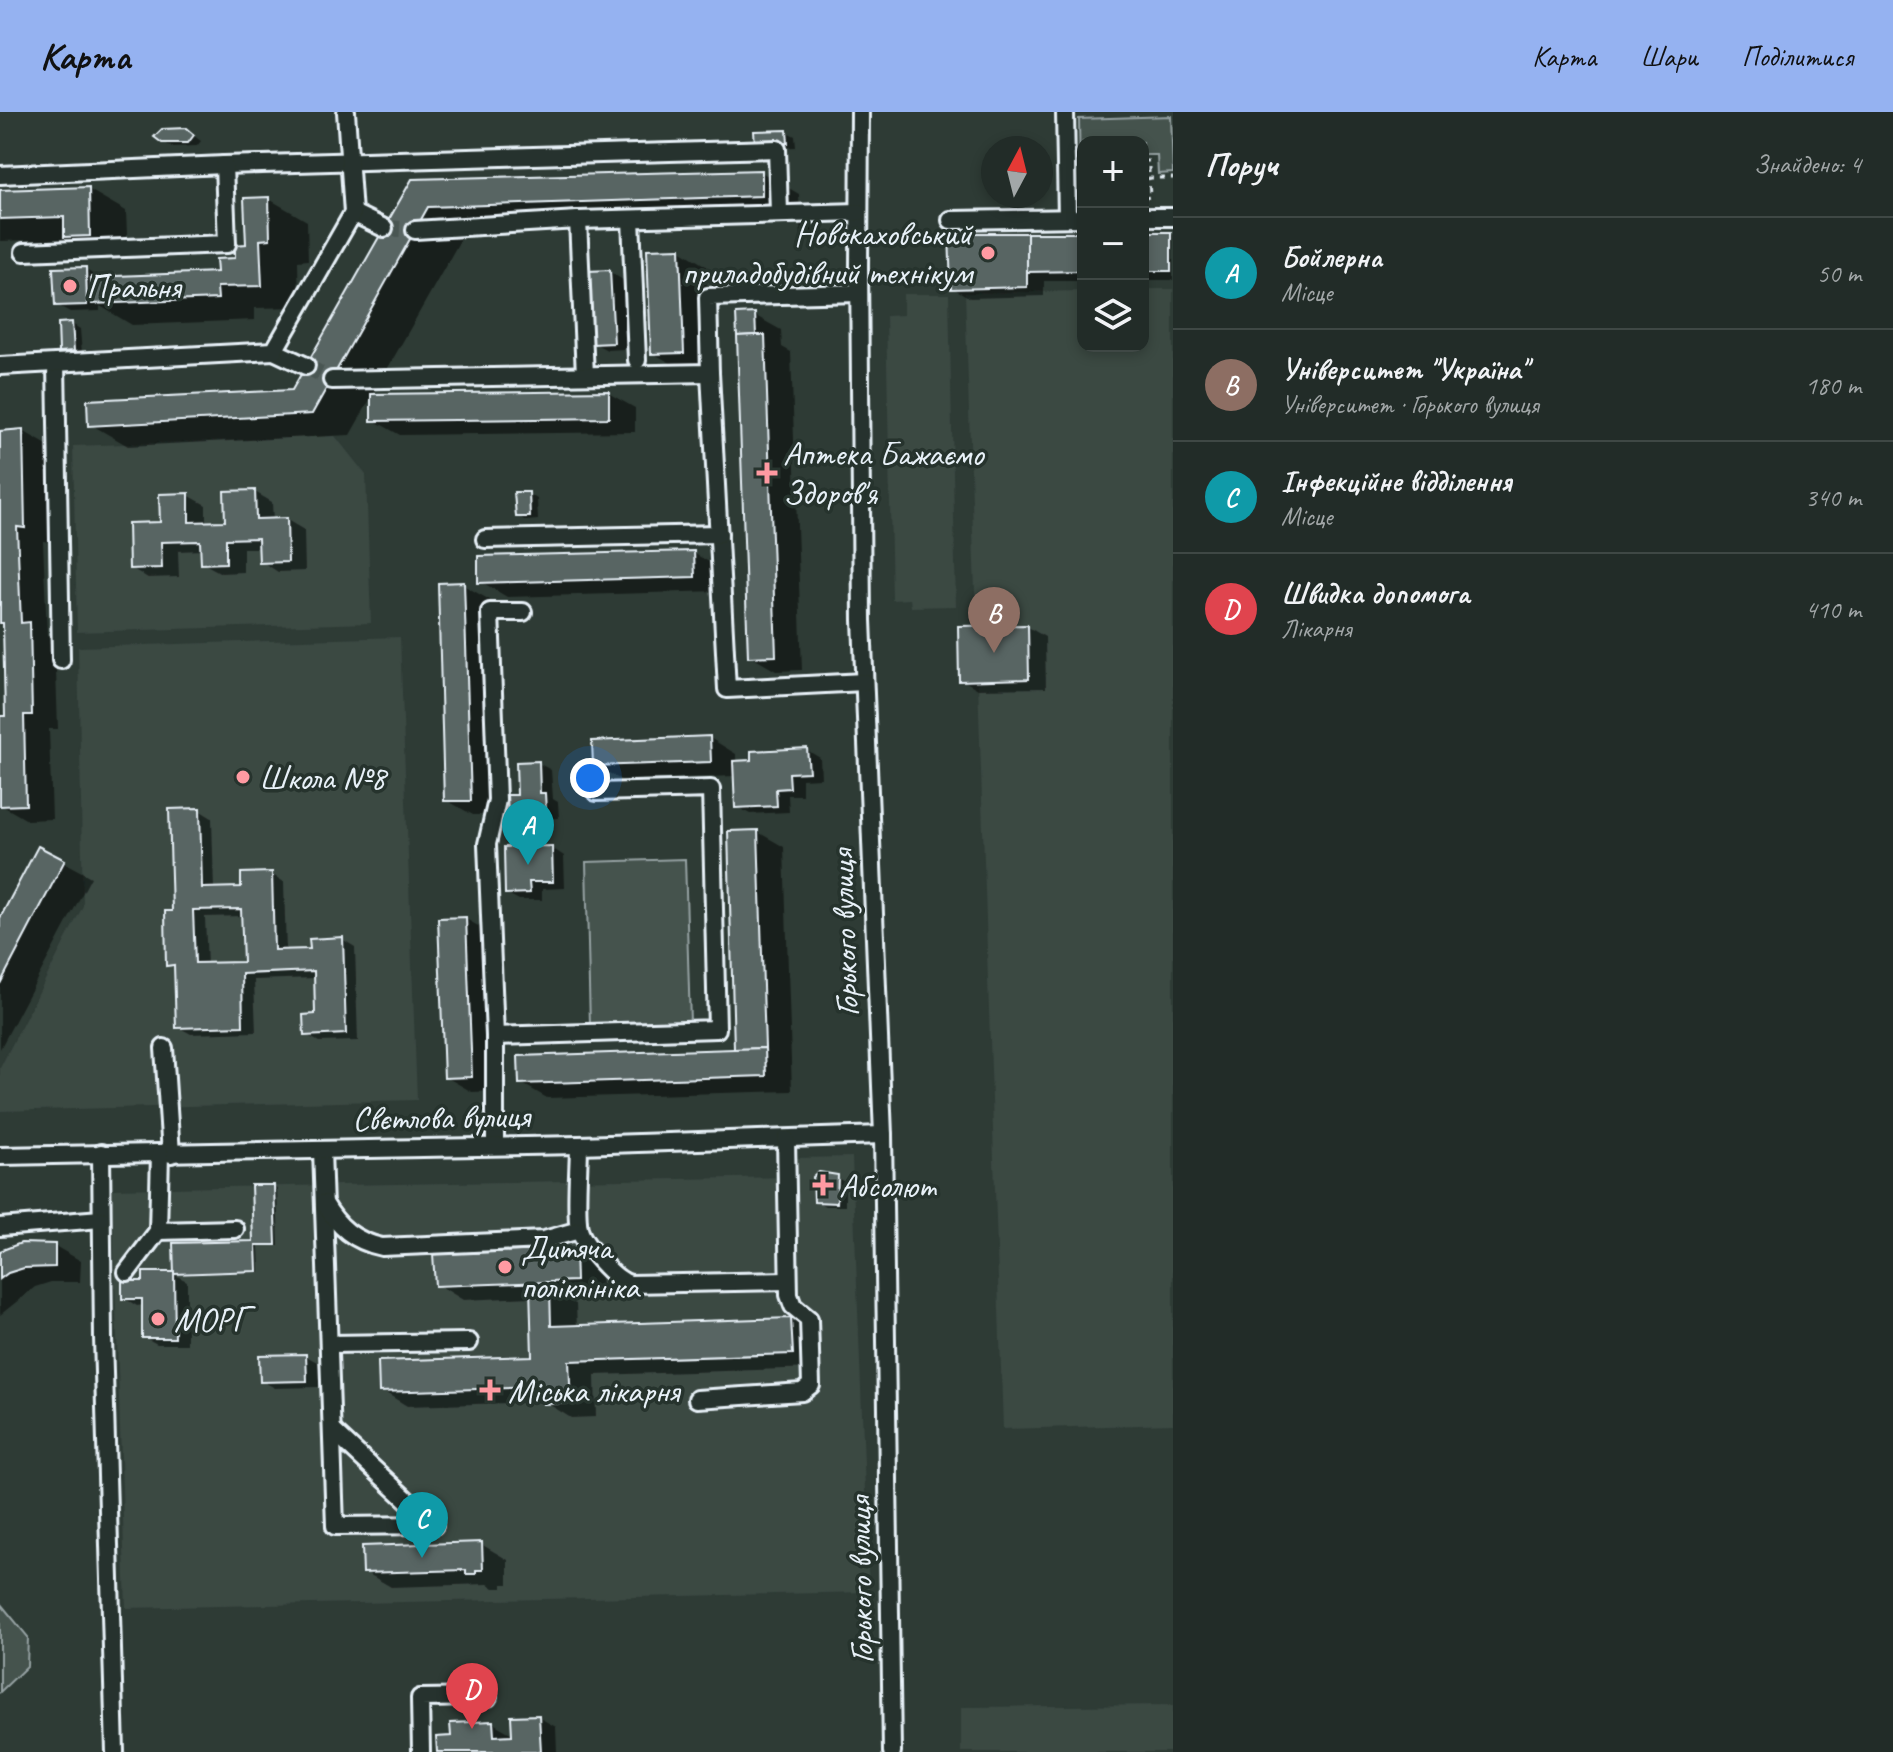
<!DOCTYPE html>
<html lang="uk">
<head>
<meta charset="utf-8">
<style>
  :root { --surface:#222c28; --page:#2a3430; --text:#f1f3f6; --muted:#a2a7a8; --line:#3f4845; --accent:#95b2f1 }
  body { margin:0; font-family:Caveat,sans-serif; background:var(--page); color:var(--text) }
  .controls { position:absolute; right:24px; top:24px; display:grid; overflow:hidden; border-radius:16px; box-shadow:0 4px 12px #0003 }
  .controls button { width:72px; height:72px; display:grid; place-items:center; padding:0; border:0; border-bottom:2px solid var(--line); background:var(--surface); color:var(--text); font:40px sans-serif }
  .compass { position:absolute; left:981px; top:24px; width:72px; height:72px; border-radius:50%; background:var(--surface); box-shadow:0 4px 12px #0003; rotate:7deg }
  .you { position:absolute; left:590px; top:666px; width:28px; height:28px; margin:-20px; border:6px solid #fff; border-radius:50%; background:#1a73e8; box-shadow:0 0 0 12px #1a73e833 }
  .badge { display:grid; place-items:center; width:52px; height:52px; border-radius:50%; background:var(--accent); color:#fff; font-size:26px; font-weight:700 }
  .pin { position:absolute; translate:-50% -66px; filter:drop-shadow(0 2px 4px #0008) }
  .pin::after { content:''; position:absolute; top:42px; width:28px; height:24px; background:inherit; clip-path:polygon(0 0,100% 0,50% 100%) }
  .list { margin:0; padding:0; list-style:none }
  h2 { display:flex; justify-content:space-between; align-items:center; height:104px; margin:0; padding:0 32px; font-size:34px }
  h2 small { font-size:26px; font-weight:400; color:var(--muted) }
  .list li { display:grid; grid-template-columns:52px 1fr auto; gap:24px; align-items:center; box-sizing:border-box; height:112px; padding:0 32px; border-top:2px solid var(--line) }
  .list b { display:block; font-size:30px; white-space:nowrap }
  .list p { margin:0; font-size:26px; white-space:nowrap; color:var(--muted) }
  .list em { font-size:26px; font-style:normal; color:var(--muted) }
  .icon { flex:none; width:44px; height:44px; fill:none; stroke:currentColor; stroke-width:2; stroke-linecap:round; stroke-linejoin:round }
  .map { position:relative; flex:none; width:1173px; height:1640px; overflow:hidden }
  header { display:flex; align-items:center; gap:48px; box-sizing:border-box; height:112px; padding:0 40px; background:var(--accent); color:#111 }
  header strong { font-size:38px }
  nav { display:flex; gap:44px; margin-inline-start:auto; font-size:28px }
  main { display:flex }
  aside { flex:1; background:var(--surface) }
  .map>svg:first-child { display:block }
  .built { fill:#3b4843 }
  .green { fill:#45524e; stroke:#96a2a3; stroke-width:2 }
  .shadow { fill:#0007; fill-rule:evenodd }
  .building { fill:#596563; stroke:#e8f1f8; stroke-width:2; fill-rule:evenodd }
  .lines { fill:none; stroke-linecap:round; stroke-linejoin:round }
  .minor-tunnel { stroke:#4a5652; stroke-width:16; stroke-dasharray:16 8; stroke-linecap:butt }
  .minor-casing { stroke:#e8f1f8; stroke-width:22 }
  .path { stroke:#e8f1f8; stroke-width:3; stroke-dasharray:6 6; stroke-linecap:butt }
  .minor { stroke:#26332d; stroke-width:16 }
  .poi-dot { fill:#ff9aa2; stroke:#26332d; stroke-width:3 }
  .labels { text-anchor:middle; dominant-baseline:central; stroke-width:7; stroke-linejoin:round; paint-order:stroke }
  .poi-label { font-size:34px; fill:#e8f1f8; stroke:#26332d; text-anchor:start }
  .street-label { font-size:34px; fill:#e8f1f8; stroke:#26332d }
</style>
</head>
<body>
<header>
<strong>Карта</strong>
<nav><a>Карта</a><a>Шари</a><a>Поділитися</a></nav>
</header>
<main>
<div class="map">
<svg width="1173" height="1640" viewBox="0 0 1173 1640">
  <rect width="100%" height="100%" fill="#2e3b35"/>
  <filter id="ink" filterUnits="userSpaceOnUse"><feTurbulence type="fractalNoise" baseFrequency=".0125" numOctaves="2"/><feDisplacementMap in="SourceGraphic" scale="16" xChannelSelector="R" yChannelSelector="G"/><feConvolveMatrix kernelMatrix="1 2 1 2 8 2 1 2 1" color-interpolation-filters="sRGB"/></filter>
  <g filter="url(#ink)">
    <g class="built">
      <polygon points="1143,177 1173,177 1173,1312 1003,1317 965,181 1083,179 1083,234 1143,234"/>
      <polygon points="903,182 949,182 956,494 911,495 910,487 892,488 886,204 903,203"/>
      <polygon points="335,324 366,363 371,511 77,520 73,334"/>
      <polygon points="400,525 417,988 0,999 0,956 83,794 78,535"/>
      <polygon points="852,1045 869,1480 126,1496 112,1077 793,1065 793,1046"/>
      <polygon points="1173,1593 1173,1640 961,1640 961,1595"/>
    </g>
    <g class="green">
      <polygon points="1171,4 1173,61 1158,62 1157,43 1143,43 1143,30 1083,30 1083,63 1080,63 1079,7"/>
      <polygon points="685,747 690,911 590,914 586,750"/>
      <polygon points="0,1491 28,1525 27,1554 0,1580"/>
    </g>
    <g class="shadow">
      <polygon points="186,18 201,29 197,34 172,35 163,30"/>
      <polygon points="787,20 795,24 796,35 765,36"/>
      <polygon points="761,60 799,82 800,107 467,116 350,323 128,334 90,312 294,280 413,69"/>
      <polygon points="88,77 126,99 128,145 104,146 72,127 0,129 0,80"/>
      <polygon points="269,87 307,109 308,148 298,149 299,195 255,196 255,208 132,213 100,194 100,199 70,200 57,193 85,157 98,166 219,162 238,148 248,134"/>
      <polygon points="800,109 812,111 813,124 801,123"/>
      <polygon points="1143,122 1173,123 1173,168 1143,168"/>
      <polygon points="1083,123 1083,169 1044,169 1044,184 970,186 953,176"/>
      <polygon points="680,138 706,154 710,255 679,256 653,241"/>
      <polygon points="610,160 623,168 626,237 607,238 594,231"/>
      <polygon points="754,203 781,218 782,235 791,240 802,558 776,559 750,544"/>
      <polygon points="72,212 80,217 82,242 70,243 61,238"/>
      <polygon points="608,281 635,296 635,320 400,323 373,308"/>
      <polygon points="23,319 49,334 51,430 43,429 47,523 55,528 58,617 49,617 52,707 27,708 1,693 0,677 0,606 7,606 6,515 0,512 0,419"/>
      <polygon points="255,380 272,390 273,409 287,408 304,418 305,459 278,460 261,449 261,436 243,436 243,460 221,461 203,451 203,438 178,439 179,465 148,466 131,456 162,412 188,383 206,393 206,412 227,411"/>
      <polygon points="529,382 537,387 538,408 526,409 518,404"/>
      <polygon points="693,441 720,456 720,479 507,485 480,469"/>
      <polygon points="463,473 490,488 496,703 473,703 446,688"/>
      <polygon points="1028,515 1045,525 1046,576 978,577 961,567"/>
      <polygon points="710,626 736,642 736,651 807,638 820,646 821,666 802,667 802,683 788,683 789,700 750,702 737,695 736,664 621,668 595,653"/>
      <polygon points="538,651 551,658 553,687 558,690 559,706 523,708 510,700"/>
      <path d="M199 698 212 706 214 778 244 777 271 762 284 770 286 840 312 839 342 827 355 835 358 929 319 930 306 923 317 904 316 866 254 868 256 920 191 922 178 915 176 857 168 852 174 801ZM244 804 245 852 207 853 205 805Z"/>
      <polygon points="730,720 758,720 784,735 792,979 547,986 521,971 736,939"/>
      <polygon points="552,736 564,744 565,776 542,777 542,788 519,788 506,781"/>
      <polygon points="39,737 91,765 0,937 0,810"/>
      <polygon points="466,807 492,822 497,979 472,980 446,965"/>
      <polygon points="837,1066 845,1070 845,1094 825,1094 816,1089"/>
      <polygon points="274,1075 277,1077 279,1134 259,1134 260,1160 175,1163 187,1169 187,1232 157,1232 144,1225 144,1193 137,1194 124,1186 145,1171 145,1162 176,1162 255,1130"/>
      <polygon points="55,1134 81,1149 80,1170 51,1170 35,1175 0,1203 0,1142"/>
      <polygon points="575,1139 601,1154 602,1183 563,1185 576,1192 577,1215 791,1208 817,1223 818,1256 595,1263 596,1305 571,1306 545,1290 407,1294 381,1278 534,1246 532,1185 463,1188 437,1172"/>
      <polygon points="306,1244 319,1251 319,1275 275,1276 262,1269"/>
      <polygon points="481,1432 508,1448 508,1472 502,1472 502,1476 494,1476 488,1472 391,1475 365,1460"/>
      <polygon points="538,1605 556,1615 557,1640 439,1640 453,1626 493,1611 514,1623"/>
    </g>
    <g class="building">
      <polygon points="186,16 194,23 188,31 162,31 154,25 162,17"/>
      <polygon points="787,18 788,31 755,32 754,19"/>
      <polygon points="762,58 762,84 428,95 312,302 88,314 87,288 292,278 412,67"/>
      <polygon points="89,75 90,124 64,125 64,105 0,107 0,78"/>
      <polygon points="269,85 270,127 260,128 262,174 217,175 218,187 92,192 91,165 217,160 216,147 235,146 235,133 246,132 244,86"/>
      <rect x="1143" y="120" width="28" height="39"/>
      <polygon points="949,121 1027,121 1027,175 951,177"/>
      <polygon points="1027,121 1083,121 1083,159 1027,160"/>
      <polygon points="680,136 684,241 651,242 647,137"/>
      <polygon points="86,155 87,193 55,194 53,156"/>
      <polygon points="610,158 614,231 592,232 588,159"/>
      <polygon points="755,201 756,223 737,224 736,202"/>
      <polygon points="72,210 74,239 59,240 58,211"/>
      <polygon points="756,223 765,223 776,544 748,545 737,224"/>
      <polygon points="609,279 609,306 371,309 371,282"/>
      <polygon points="23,317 25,416 17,415 21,511 30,510 32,603 24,603 26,693 0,694 0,604 5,604 3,511 0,511 0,319"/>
      <polygon points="255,378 256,407 287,406 288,450 259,451 258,426 226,427 226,451 201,452 200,429 161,430 162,456 129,457 128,411 160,410 159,382 189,381 189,410 225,409 224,379"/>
      <polygon points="514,380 529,380 530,405 516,405"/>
      <polygon points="694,439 695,465 478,471 478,444"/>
      <polygon points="464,470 471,689 444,689 438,471"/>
      <polygon points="1028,513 1029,567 959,569 958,514"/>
      <polygon points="710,624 711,650 593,654 592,629"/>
      <polygon points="807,636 809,660 789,661 790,676 776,677 777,694 735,696 733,649 751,648 751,639"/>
      <polygon points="539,649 540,681 545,681 546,700 508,701 507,683 517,683 516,650"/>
      <path d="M200 696 202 776 241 775V761L272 760 274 838 310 837 309 827 343 825 346 922 304 924 303 903 315 902 314 859 242 862 243 914 176 916 174 853 166 854 165 799H172L169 697ZM241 797 243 850 195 851 193 798Z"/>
      <polygon points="758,718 765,936 734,937 728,719"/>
      <polygon points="38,734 65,748 0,872 0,806"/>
      <polygon points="552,734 553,770 529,770 530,781 505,782 504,735"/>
      <polygon points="466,805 472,965 444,966 438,806"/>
      <polygon points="765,936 766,964 519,972 518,944"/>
      <polygon points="819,1060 838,1063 837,1091 814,1090 813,1065"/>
      <polygon points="251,1073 274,1073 276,1133 256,1133 257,1159 174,1162 173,1131 253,1129"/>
      <polygon points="21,1131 55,1132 55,1155 24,1156 8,1161 0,1167 0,1139"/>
      <polygon points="575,1137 576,1169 435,1174 433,1142"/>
      <polygon points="143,1160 174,1160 175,1226 142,1226 142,1187 122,1187 122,1169 143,1169"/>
      <polygon points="530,1175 550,1175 551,1214 791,1206 793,1242 569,1249 571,1291 543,1292 542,1275 379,1280 378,1249 532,1244"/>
      <polygon points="306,1242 307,1269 260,1270 259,1243"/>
      <polygon points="482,1430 483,1458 476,1458 476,1462 466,1462 466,1458 363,1461 362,1434"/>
      <polygon points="539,1603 541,1640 437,1640 436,1625 451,1624 450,1611 493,1609 494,1624 512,1623 511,1604"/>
    </g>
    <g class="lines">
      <g class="minor-tunnel">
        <polyline points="384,116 415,118"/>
        <polyline points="306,254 332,268"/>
      </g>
      <g class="minor-casing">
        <g id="minor">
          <polyline points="860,0 859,154 862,508 883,1023 892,1640"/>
          <polyline points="1065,0 1067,106"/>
          <polyline points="0,63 224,53 777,37 779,101"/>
          <polyline points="353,101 384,116"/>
          <polyline points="1143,105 1173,105"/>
          <polyline points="631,107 637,248"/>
          <polyline points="578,108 585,263"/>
          <polyline points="951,108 1083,106"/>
          <polyline points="415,118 578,108 859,100"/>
          <polyline points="24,140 227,132 224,53"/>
          <polyline points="274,239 306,254"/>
          <polyline points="56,251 61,548"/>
          <polyline points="0,254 274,239 353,101 346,0"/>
          <polyline points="710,261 727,577 864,570"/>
          <polyline points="332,268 710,261 708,185 859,181"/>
          <polyline points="485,427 719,422"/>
          <polyline points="495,924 717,917 711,677 596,680"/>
          <polyline points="164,936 171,1042"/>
          <path d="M579 1033C579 1054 575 1099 579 1117 583 1132 614 1168 630 1172L788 1169"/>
          <polyline points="495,1034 495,924 487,732 497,688 490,500 523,500"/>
          <polyline points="322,1038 335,1414 434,1413"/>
          <polyline points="101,1041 103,1226 115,1640"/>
          <polyline points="0,1044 579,1033 883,1023"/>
          <path d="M324 1091C338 1115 354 1129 382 1135L544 1128 579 1118"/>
          <polyline points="0,1115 101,1107"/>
          <polyline points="158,1119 235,1117"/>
          <polyline points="127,1160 158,1119 160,1041"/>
          <polyline points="329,1232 469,1230"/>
          <polyline points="697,1287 802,1280 811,1273 809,1207 793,1194 789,1183 786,1027"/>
          <polyline points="332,1318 434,1413"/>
          <polyline points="421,1640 420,1586 488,1585"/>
        </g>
      </g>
      <g class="path">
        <polyline points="1143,49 1149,49 1149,66"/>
        <polyline points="1143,86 1150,85 1149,66 1173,66"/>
      </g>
      <use href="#minor" class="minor"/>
    </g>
  </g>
  <g class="poi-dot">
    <circle cx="988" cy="141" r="8"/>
    <circle cx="70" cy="174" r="8"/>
    <path d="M763 349h8v8h8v8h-8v8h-8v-8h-8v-8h8z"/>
    <circle cx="243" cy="665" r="8"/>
    <path d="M819 1061h8v8h8v8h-8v8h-8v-8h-8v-8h8z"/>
    <circle cx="505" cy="1155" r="8"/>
    <circle cx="158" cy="1207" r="8"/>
    <path d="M486 1266h8v8h8v8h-8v8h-8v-8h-8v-8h8z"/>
  </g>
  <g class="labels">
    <g class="poi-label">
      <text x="972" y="121" text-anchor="end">Новокаховський<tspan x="972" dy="39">приладобудівний технікум</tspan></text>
      <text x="86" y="174">Пральня</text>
      <text x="783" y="341">Аптека Бажаємо<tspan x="783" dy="39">Здоров'я</tspan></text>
      <text x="259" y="665">Школа №8</text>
      <text x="839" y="1073">Абсолют</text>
      <text x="521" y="1135">Дитяча<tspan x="521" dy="39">поліклініка</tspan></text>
      <text x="174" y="1207">МОРГ</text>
      <text x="508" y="1278">Міська лікарня</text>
    </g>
    <g class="street-label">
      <text transform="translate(844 821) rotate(-92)">Горького вулиця</text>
      <text transform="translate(441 1005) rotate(-1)">Свєтлова вулиця</text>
      <text transform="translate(860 1468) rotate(-91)">Горького вулиця</text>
    </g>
  </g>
</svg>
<div class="controls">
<button>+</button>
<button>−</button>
<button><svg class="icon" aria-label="layers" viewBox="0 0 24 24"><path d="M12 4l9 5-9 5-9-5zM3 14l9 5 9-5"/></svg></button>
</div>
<svg class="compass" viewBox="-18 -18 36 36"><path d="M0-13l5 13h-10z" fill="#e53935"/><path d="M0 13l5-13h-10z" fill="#a2a7a8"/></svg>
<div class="you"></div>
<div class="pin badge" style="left:528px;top:753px;background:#0f9aa8">A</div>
<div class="pin badge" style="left:994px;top:541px;background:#8d6e63">B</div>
<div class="pin badge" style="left:422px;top:1446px;background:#0f9aa8">C</div>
<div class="pin badge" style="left:472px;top:1617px;background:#e0444e">D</div>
</div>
<aside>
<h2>Поруч<small>Знайдено: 4</small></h2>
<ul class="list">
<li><span class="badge" style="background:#0f9aa8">A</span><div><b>Бойлерна</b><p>Місце</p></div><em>50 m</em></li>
<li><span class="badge" style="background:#8d6e63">B</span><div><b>Університет &quot;Україна&quot;</b><p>Університет · Горького вулиця</p></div><em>180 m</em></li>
<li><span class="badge" style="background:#0f9aa8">C</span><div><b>Інфекційне відділення</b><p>Місце</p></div><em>340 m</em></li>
<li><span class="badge" style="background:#e0444e">D</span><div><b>Швидка допомога</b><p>Лікарня</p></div><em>410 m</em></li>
</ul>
</aside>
</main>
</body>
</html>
